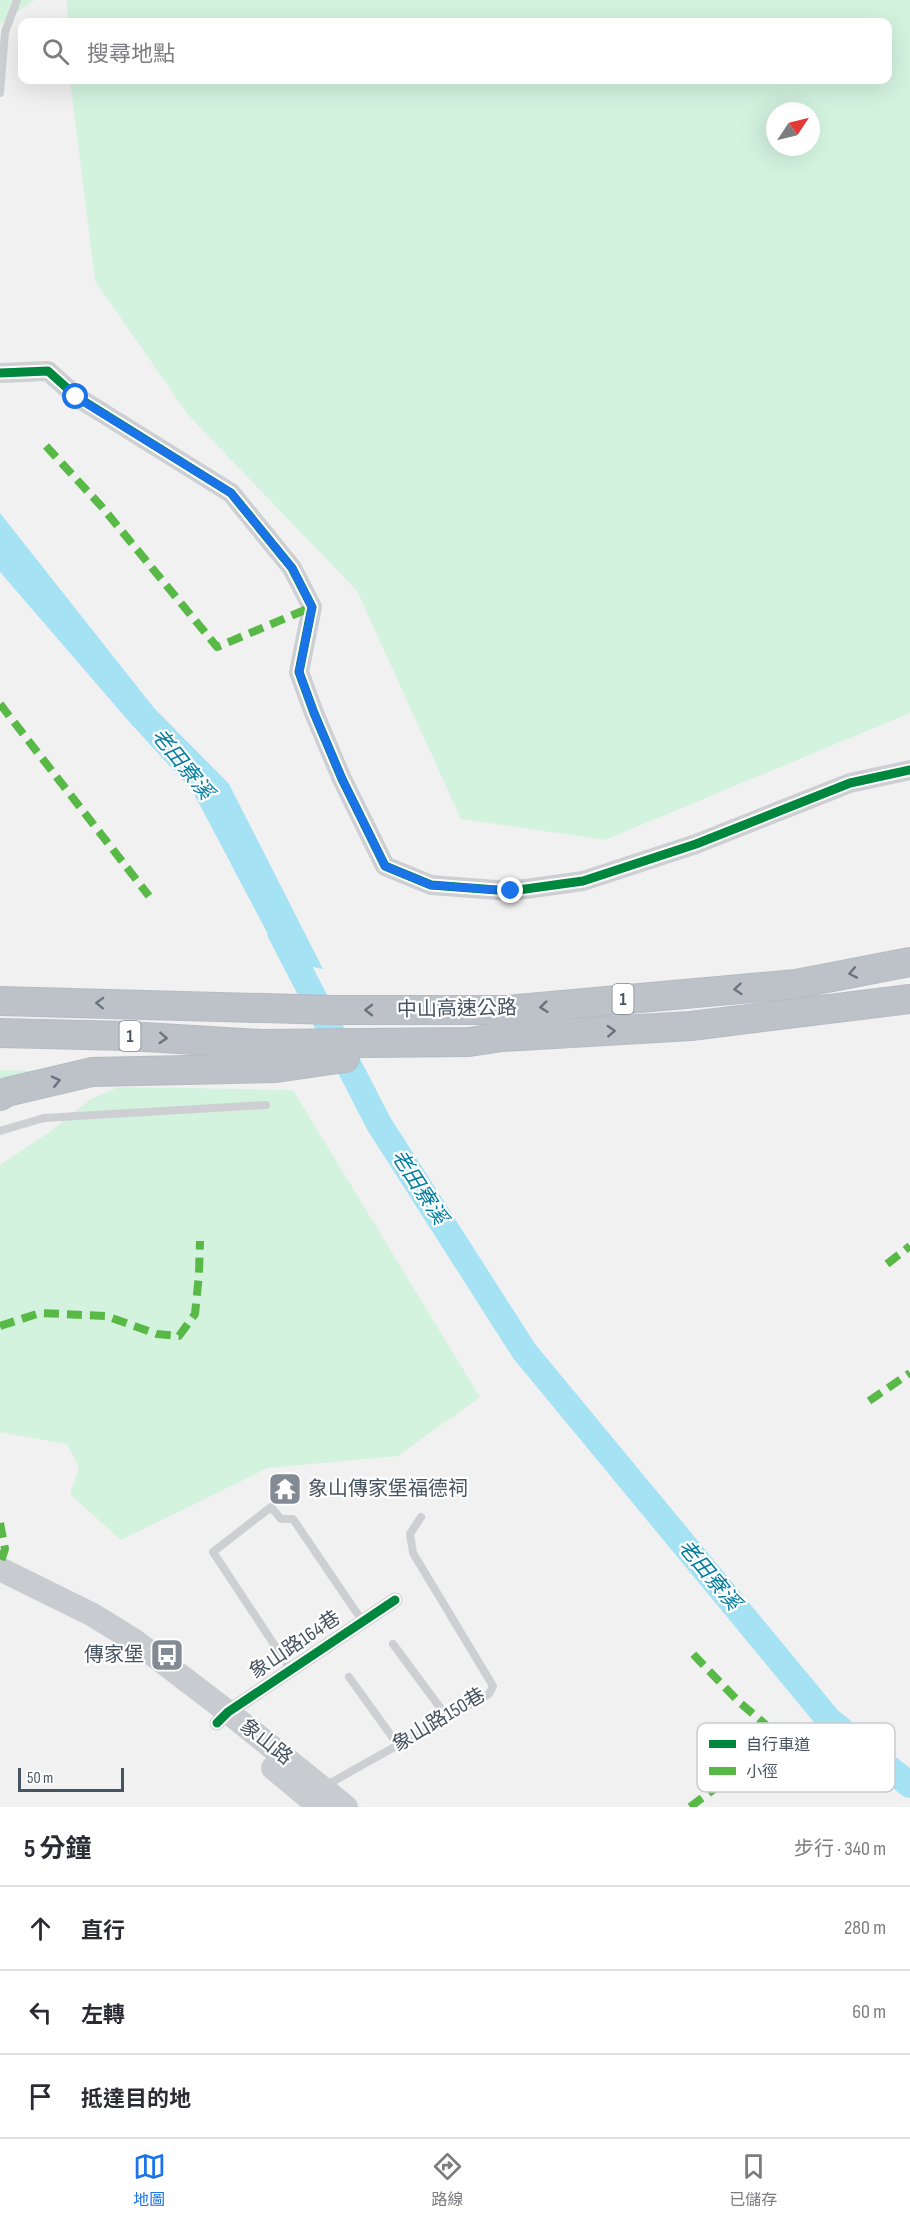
<!DOCTYPE html>
<html lang="zh-TW">
<head>
<meta charset="utf-8">
<style>
  :root { --surface:#fff; --page:#f2f2f3; --text:#2b2b33; --muted:#7c7c81; --line:#e1e1e2; --accent:#1a73e8 }
  body { margin:0; font-family:"Sofia Sans Condensed","Noto Sans TC",sans-serif; background:var(--page); color:var(--text) }
  .compass { position:absolute; left:766px; top:102px; width:54px; height:54px; border-radius:50%; background:var(--surface); box-shadow:0 6px 24px #0002; rotate:55deg }
  .scale { position:absolute; left:18px; bottom:15px; width:106px; box-sizing:border-box; padding-left:6px; border:3px solid #465360; border-top:0; font-size:16px; line-height:21px; white-space:nowrap; color:#465360; -webkit-text-stroke:4px #fff; paint-order:stroke }
  .stop { position:absolute; width:18px; height:18px; margin:-14px; border:4px solid #1a73e8; border-radius:50%; background:#fff }
  .stop.end { background:#1a73e8; border-color:#fff; box-shadow:0 2px 6px #0008 }
  .list { margin:0; padding:0; list-style:none }
  h2 { display:flex; justify-content:space-between; align-items:center; height:78px; margin:0; padding:0 24px; font-size:26px }
  h2 small { font-size:20px; font-weight:400; color:var(--muted) }
  .list li { display:grid; grid-template-columns:39px 1fr auto; gap:18px; align-items:center; box-sizing:border-box; height:84px; padding:0 24px; border-top:2px solid var(--line) }
  .list b { display:block; font-size:22px; white-space:nowrap }
  .list em { font-size:20px; font-style:normal; color:var(--muted) }
  .icon { flex:none; width:33px; height:33px; fill:none; stroke:currentColor; stroke-width:2; stroke-linecap:round; stroke-linejoin:round }
  .map { position:relative; flex:none; width:910px; height:1807px; overflow:hidden }
  .search { position:absolute; background:var(--surface); box-shadow:0 6px 24px #0002; left:18px; right:18px; top:18px; height:66px; display:flex; align-items:center; gap:15px; box-sizing:border-box; padding:0 21px; border-radius:12px; color:var(--muted); font-size:22px }
  .sheet { height:330px; background:var(--surface) }
  nav { display:flex; justify-content:space-around; align-items:center; box-sizing:border-box; height:84px; border-top:2px solid var(--line); background:var(--surface); font-size:16px; color:var(--muted) }
  nav a { display:grid; justify-items:center; gap:3px }
  nav .on { color:var(--accent) }
  .map>svg:first-child { display:block }
  .green { fill:#d3f3df; fill-rule:evenodd }
  .water { fill:#a4e2f4 }
  .lines { fill:none; stroke-linecap:round; stroke-linejoin:round }
  .river { stroke:#a4e2f4; stroke-width:26 }
  .motorway-casing { stroke:#b5bbc2; stroke-width:30 }
  .service { stroke:#cdcfd2; stroke-width:8 }
  .minor { stroke:#cdcfd2; stroke-width:15 }
  .tertiary { stroke:#cdcfd2; stroke-width:20 }
  .primary { stroke:#c8ccd0; stroke-width:24 }
  .motorway { stroke:#bcc2c8; stroke-width:28 }
  .quiet { stroke:#58b947; stroke-width:8; stroke-dasharray:15 8; stroke-linecap:butt }
  .cycleway-casing { stroke:#fff; stroke-width:13 }
  .cycleway { stroke:#00873e; stroke-width:9 }
  .oneway { stroke:#69747f }
  .route { stroke:#1a73e8; stroke-width:8 }
  .labels { text-anchor:middle; dominant-baseline:central; stroke-width:4.5; stroke-linejoin:round; paint-order:stroke }
  .shield { fill:#fff; stroke:#7e8790; stroke-width:1.5 }
  .shield-label { font-size:18px; font-weight:bold; fill:#465360 }
  .street-label { font-size:20px; fill:#465360; stroke:#fff }
  .poi-label { font-size:20px; fill:#465360; stroke:#fff; text-anchor:start }
  .water-label { font-size:21px; font-style:italic; fill:#037d9f; stroke:#fff }
  .key { fill:#fff; stroke:#c8cbcf; stroke-width:1.5 }
  .key-label { font-size:16px; fill:#465360 }
</style>
</head>
<body>
<div class="map">
<svg width="910" height="1807" viewBox="0 0 910 1807">
  <rect width="100%" height="100%" fill="#f2f1f1"/>
  <g class="green">
    <polygon points="0,0 35,0 0,24"/>
    <path d="M67 0H910V713L605 840 461 819 357 591 189 416 95 281 70 80H888V22H68ZM775 111H811V147H775Z"/>
    <polygon points="0,1070 38,1071 0,1085"/>
    <polygon points="118,1087 293,1090 480,1397 398,1456 268,1468 121,1540 70,1494 79,1468 67,1444 0,1432 0,1165 51,1131 91,1099"/>
  </g>
  <polygon class="water" points="0,513 154,708 229,784 323,969 282,961 192,790 132,725 0,572"/>
  <g class="lines">
    <polyline class="river" points="280,932 379,1124 524,1351 829,1720 910,1785"/>
    <g class="motorway-casing">
      <g id="motorway">
        <polyline points="0,1001 334,1010 507,1010 796,984 910,962"/>
        <polyline points="0,1033 128,1036 261,1044 469,1042 502,1037 691,1026 910,999"/>
        <polyline points="0,1096 7,1092 92,1072 276,1068 345,1058"/>
      </g>
    </g>
    <g class="service">
      <polyline points="0,93 5,32 17,0"/>
      <polyline points="0,1131 44,1118 266,1105"/>
      <polyline points="393,1644 447,1717"/>
      <polyline points="291,1670 213,1552 271,1507 281,1519 293,1519 363,1622"/>
      <polyline points="349,1677 398,1745"/>
      <polyline points="325,1786 489,1694 493,1686 413,1553 410,1534 421,1517"/>
    </g>
    <polyline class="minor" points="217,1723 228,1712 395,1600"/>
    <polyline class="tertiary" points="0,373 48,371 77,397 231,493 292,568 312,607 299,672 314,713 342,779 385,866 431,885 511,891 583,881 696,844 850,783 910,770"/>
    <g class="primary">
      <polyline points="0,1569 93,1615 135,1641 228,1712 346,1807"/>
      <polyline points="273,1768 320,1807"/>
    </g>
    <use href="#motorway" class="motorway"/>
    <g class="quiet">
      <polyline points="46,446 102,507 217,647 312,607"/>
      <polyline points="0,704 149,896"/>
      <polyline points="887,1264 910,1246"/>
      <polyline points="0,1326 40,1313 106,1316 157,1334 179,1336 195,1314 199,1274 200,1241"/>
      <polyline points="869,1401 910,1373"/>
      <polyline points="0,1523 5,1549 0,1564"/>
      <polyline points="690,1807 767,1750 765,1724 739,1702 692,1653"/>
    </g>
    <g class="cycleway-casing">
      <g id="cycleway">
        <polyline points="0,373 48,371 77,397 231,493 292,568 312,607 299,672 314,713 342,779 385,866 431,885 511,891 583,881 696,844 850,783 910,770"/>
        <polyline points="217,1723 228,1712 395,1600"/>
      </g>
    </g>
    <use href="#cycleway" class="cycleway"/>
  </g>
  <defs><path id="oneway-chevron" d="M-2-3.5L2.5 0L-2 3.5" fill="none" stroke-width="1.6" stroke-linecap="round" stroke-linejoin="round" transform="scale(1.5)"/></defs>
  <g class="oneway">
    <use href="#oneway-chevron" transform="translate(853 973) rotate(169)"/>
    <use href="#oneway-chevron" transform="translate(738 989) rotate(175)"/>
    <use href="#oneway-chevron" transform="translate(100 1003) rotate(-178)"/>
    <use href="#oneway-chevron" transform="translate(544 1007) rotate(174)"/>
    <use href="#oneway-chevron" transform="translate(369 1010) rotate(-180)"/>
    <use href="#oneway-chevron" transform="translate(611 1031) rotate(-3)"/>
    <use href="#oneway-chevron" transform="translate(163 1038) rotate(3)"/>
    <use href="#oneway-chevron" transform="translate(56 1081) rotate(-13)"/>
  </g>
  <g class="lines">
    <polyline class="route" points="76,397 231,493 292,568 312,607 299,672 314,713 342,779 385,866 431,885 511,891"/>
  </g>
  <defs>
    <g id="temple-square" transform="scale(1.725)"><rect x="-9" y="-9" width="18" height="18" rx="4" fill="#828a93" stroke="#fff"/><path d="M0-6L5-2H3V0L6.5 2.5H4V6H1.5V3h-3V6H-4V2.5H-6.5L-3 0V-2H-5Z" fill="#fff"/></g>
    <g id="bus-square" transform="scale(1.725)"><rect x="-9" y="-9" width="18" height="18" rx="4" fill="#828a93" stroke="#fff"/><path d="M-5-6H5V4H4V6H2V4H-2V6H-4V4H-5ZM-3.5-4V0h7V-4ZM-3.5 1.2v1.5H-2V1.2ZM2 1.2v1.5H3.5V1.2Z" fill="#fff"/></g>
  </defs>
  <g fill-rule="evenodd">
    <use href="#temple-square" x="285" y="1489"/>
    <use href="#bus-square" x="167" y="1655"/>
  </g>
  <g class="labels">
    <g class="shield">
      <rect x="612.5" y="984" width="21" height="30" rx="4.5"/>
      <rect x="119.5" y="1021" width="21" height="30" rx="4.5"/>
    </g>
    <g class="shield-label">
      <text x="623" y="999">1</text>
      <text x="130" y="1036">1</text>
    </g>
    <g class="street-label">
      <text transform="translate(457 1009) rotate(-1)">中山高速公路</text>
      <text transform="translate(295 1645) rotate(-34)">象山路164巷</text>
      <text transform="translate(439 1720) rotate(-31)">象山路150巷</text>
      <text transform="translate(266 1742) rotate(38)">象山路</text>
    </g>
    <g class="poi-label">
      <text x="308" y="1489">象山傳家堡福德祠</text>
      <text x="144" y="1655" text-anchor="end">傳家堡</text>
    </g>
    <g class="water-label">
      <text transform="translate(182 764) rotate(51)">老田寮溪</text>
      <text transform="translate(419 1187) rotate(57)">老田寮溪</text>
      <text transform="translate(709 1575) rotate(50)">老田寮溪</text>
    </g>
  </g>
  <rect x="697" y="1723" width="198" height="69" rx="9" class="key"/>
  <rect x="709" y="1740" width="27" height="8" fill="#00873e"/>
  <rect x="709" y="1767" width="27" height="8" fill="#58b947"/>
  <g class="key-label">
    <text x="746" y="1750">自行車道</text>
    <text x="746" y="1777">小徑</text>
  </g>
</svg>
<svg class="compass" viewBox="-18 -18 36 36"><path d="M0-13l5 13h-10z" fill="#e53935"/><path d="M0 13l5-13h-10z" fill="#7c7c81"/></svg>
<div class="scale">50 m</div>
<div class="stop" style="left:76px;top:397px"></div>
<div class="stop end" style="left:511px;top:891px"></div>
<div class="search"><svg class="icon" aria-label="search" viewBox="0 0 24 24"><circle cx="10" cy="10" r="6"/><path d="M15 15l6 6"/></svg>搜尋地點</div>
</div>
<section class="sheet">
<h2>5 分鐘<small>步行 · 340 m</small></h2>
<ul class="list">
<li><svg class="icon" aria-label="ahead" viewBox="0 0 24 24"><path d="M12 20V5M6 11l6-6 6 6"/></svg><div><b>直行</b></div><em>280 m</em></li>
<li><svg class="icon" aria-label="left" viewBox="0 0 24 24"><path d="M17 20v-9H6M10 6l-5 5 5 5"/></svg><div><b>左轉</b></div><em>60 m</em></li>
<li><svg class="icon" aria-label="arrive" viewBox="0 0 24 24"><path d="M6 21V4h12l-3 4 3 4H6"/></svg><div><b>抵達目的地</b></div></li>
</ul>
</section>
<nav>
<a class="on"><svg class="icon" aria-label="map" viewBox="0 0 24 24"><path d="M3 6l6-2 6 2 6-2v14l-6 2-6-2-6 2zM9 4v14M15 6v14"/></svg>地圖</a>
<a><svg class="icon" aria-label="directions" viewBox="0 0 24 24"><path d="M12 3l9 9-9 9-9-9zM9 14v-3h6M13 9l2 2-2 2"/></svg>路線</a>
<a><svg class="icon" aria-label="saved" viewBox="0 0 24 24"><path d="M7 4h10v16l-5-4-5 4z"/></svg>已儲存</a>
</nav>
</body>
</html>
